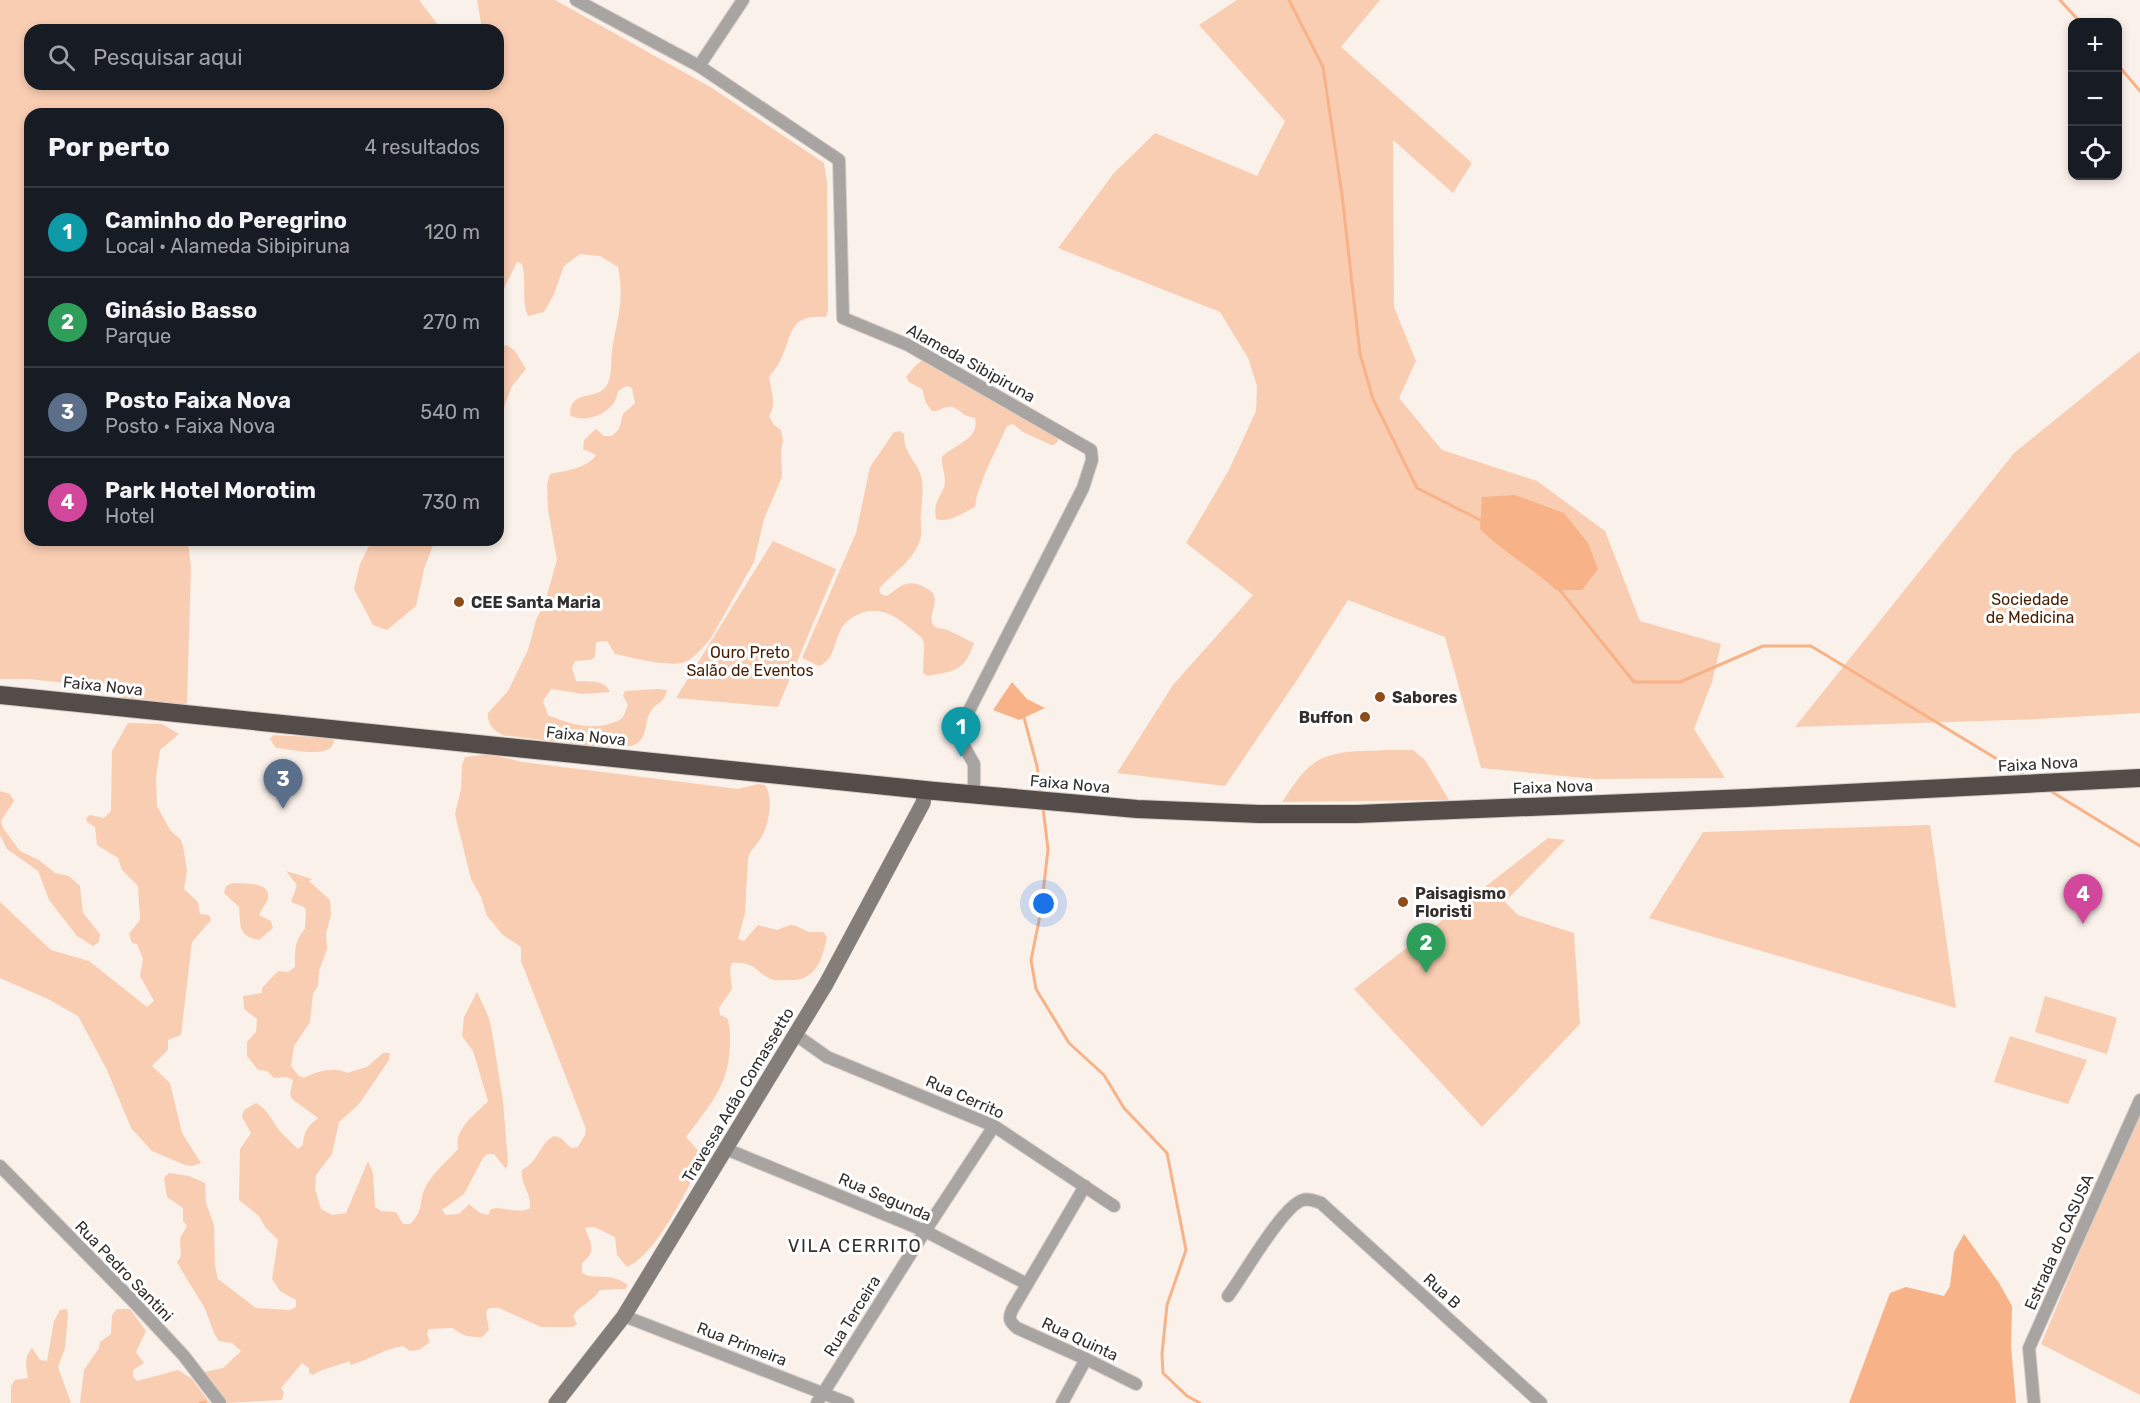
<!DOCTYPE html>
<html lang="pt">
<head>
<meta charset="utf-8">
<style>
  :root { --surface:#171b24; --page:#242831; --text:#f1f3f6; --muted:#9ea1a6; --line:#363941; --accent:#db2777 }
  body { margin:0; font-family:Rubik,sans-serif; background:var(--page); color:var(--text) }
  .controls { position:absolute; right:18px; top:18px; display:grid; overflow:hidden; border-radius:12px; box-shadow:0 3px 9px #0003 }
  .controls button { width:54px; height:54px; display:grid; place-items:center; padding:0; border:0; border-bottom:2px solid var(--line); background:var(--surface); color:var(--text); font:30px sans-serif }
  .you { position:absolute; left:1044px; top:904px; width:21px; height:21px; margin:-15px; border:4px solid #fff; border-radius:50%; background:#1a73e8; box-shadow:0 0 0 9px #1a73e833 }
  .badge { display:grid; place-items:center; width:39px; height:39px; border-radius:50%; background:var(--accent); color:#fff; font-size:20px; font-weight:700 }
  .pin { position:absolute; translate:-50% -50px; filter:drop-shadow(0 2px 3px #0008) }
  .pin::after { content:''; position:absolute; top:32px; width:21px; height:18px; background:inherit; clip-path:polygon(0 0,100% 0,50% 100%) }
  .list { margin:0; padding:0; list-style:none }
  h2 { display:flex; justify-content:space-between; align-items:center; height:78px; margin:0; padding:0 24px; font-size:26px }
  h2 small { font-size:20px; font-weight:400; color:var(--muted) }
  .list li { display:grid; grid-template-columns:39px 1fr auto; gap:18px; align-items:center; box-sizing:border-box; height:90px; padding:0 24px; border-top:2px solid var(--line) }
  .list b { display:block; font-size:22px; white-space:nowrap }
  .list p { margin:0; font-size:20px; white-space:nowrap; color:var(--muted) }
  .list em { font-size:20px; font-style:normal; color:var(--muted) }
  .icon { flex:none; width:33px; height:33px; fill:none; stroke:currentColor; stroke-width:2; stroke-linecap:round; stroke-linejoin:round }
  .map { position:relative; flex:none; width:2140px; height:1403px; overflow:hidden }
  .search { position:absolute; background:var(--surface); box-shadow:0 3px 9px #0003; left:24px; top:24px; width:480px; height:66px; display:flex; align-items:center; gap:15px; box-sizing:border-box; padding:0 21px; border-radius:18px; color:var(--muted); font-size:22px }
  .panel { position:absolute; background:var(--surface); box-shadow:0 3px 9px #0003; left:24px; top:108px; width:480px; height:438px; border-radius:18px }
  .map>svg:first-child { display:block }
  .green { fill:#f9cdb2 }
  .water { fill:#f8b287 }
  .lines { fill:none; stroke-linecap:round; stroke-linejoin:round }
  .stream { stroke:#f8b287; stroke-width:3 }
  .street-casing { stroke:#d7cec9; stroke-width:14 }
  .secondary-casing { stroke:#d7cec9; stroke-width:16 }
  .highway-casing { stroke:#d7cec9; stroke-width:20 }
  .street { stroke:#a8a4a2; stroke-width:12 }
  .secondary { stroke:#847e7b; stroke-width:15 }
  .highway { stroke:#544c48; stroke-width:18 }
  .poi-dot { fill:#8f4c1b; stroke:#fff; stroke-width:2 }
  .labels { text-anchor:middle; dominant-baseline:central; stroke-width:6; stroke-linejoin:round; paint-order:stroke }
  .street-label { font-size:16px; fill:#322f2d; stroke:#fff }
  .park-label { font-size:16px; fill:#491f00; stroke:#fff }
  .poi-label { font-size:16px; font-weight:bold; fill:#322f2d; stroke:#fff; text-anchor:start }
  .neighbourhood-label { font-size:18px; letter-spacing:1.5px; fill:#322f2d; stroke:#fff }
</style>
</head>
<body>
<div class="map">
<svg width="2140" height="1403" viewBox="0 0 2140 1403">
  <rect width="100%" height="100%" fill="#fbf1eb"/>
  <g class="green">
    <path d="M0 0H419L442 30H30V84H498V30H480L481 23 477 0H555L712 88 824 163 827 182 828 310 826 317C787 314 794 334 780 361 777 367 773 372 769 377 771 389 777 406 769 416L774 425 781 430 783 441 781 451 782 477 764 519 754 562 711 638C704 646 696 656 687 661 673 669 631 657 615 654L607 641 596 642 595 657 590 660 575 661 572 668 576 681C588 682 605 679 610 692L583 694 551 689 543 701 548 715C567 723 587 730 609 724 613 722 618 722 622 718 625 715 626 709 628 705L623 696 625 691 658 689 667 690C663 705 658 701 651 711 644 721 648 738 636 744 617 754 531 737 506 736 496 734 486 724 488 713L508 691 528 650 536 620 545 602 557 560 548 510 547 484 550 474C565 471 588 468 596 455L583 449 584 440 596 429 604 436H612L619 429 623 414 635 403 632 388 627 386 618 391C617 395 616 401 613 404 605 416 582 423 570 415 570 387 599 403 608 383 612 374 611 360 612 350 617 317 625 302 618 267L600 256 580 254 564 266 554 294 544 312 528 316C521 300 527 282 522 264L517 262 498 301V114H30V540H188L191 567 187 703 178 707 122 698 104 687 28 679H0Z"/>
    <polygon points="1237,0 1380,0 1341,47 1472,163 1453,193 1393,140 1394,307 1416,361 1399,398 1442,450 1537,481 1605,531 1640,621 1721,644 1712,682 1694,729 1725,778 1595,779 1481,768 1445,637 1348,600 1299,677 1225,786 1117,773 1173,685 1253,595 1186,543 1229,470 1256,411 1257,386 1248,358 1220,312 1058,248 1114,173 1155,133 1257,176 1285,121 1199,25"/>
    <polygon points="507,345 515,351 526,369 512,386 498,422 498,347"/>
    <polygon points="2140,351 2140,713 2038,719 1795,727 2014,453"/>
    <path d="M924 359 1058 437V441L1054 445H1051L1023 432 1013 424 1007 426 986 471 977 495 975 507C962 513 951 523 936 519 932 498 945 495 945 481 945 473 941 465 942 457 954 444 980 440 975 418 961 416 963 411 952 407 945 405 939 412 932 411L926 403 922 389 909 382 906 377 916 365Z"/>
    <path d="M900 431 904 434C904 455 916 459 921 476 924 487 922 501 921 513 920 520 922 529 921 536 916 560 893 572 879 589L881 594 886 596C893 593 899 585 906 584 912 582 918 584 924 587 948 597 923 616 935 627 939 629 940 628 944 629 954 632 964 639 974 643 964 672 954 671 928 676L923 673 924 644 922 638C903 622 883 602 857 615 850 618 843 624 840 631 835 642 833 661 819 666L802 658 856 533 870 467 894 432Z"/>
    <polygon points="363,540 435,540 424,569 416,606 387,630 373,625 354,589 360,564 370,544"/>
    <polygon points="773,541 836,569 778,707 676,698"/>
    <polygon points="128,723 162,724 179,734 160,750 156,777 157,806 170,830 181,840 183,846 187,870 184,889 198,902 200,914 209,915 211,920 192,942 181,1035 168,1040 168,1050 152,1066 170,1083 182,1133 201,1163 192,1166 185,1165 152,1151 131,1128 107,1070 78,1016 48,999 0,978 0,902 51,950 89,961 147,1007 154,1001 140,976 143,959 137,944 132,943 129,934 140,920 138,886 122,870 118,858 97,845 95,827 87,822 86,818 90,815 104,818 111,811 112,751"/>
    <path d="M273 735 331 738 334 741C332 760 291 749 276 748L270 739Z"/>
    <path d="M1387 750H1413L1425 760 1449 800 1282 802C1289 792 1296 780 1305 771 1326 748 1358 752 1387 750Z"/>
    <path d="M490 754 522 762 738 789 758 784 765 785C774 798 769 825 761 838 756 846 750 850 748 859L745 913 738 939 744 941 758 925 777 930 790 925 796 926 809 932H823L827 937C822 961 815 982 788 980 784 980 778 981 774 980 755 974 758 961 732 963L730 969 732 989 719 1008 720 1015 727 1018C730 1025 730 1032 730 1040 730 1085 712 1102 686 1137L704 1157C688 1186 658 1254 627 1267L617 1255 615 1237 594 1227 585 1228C591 1244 597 1251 582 1263V1273C596 1281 609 1271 628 1285L625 1289 600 1290C593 1302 580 1304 573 1316L577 1324 573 1327H541L499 1308H489L486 1312 489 1330 482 1337C470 1337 463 1337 453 1328L429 1329 427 1334 430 1342 419 1350 410 1351 403 1346C383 1349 371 1359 351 1365L349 1361C336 1367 325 1367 313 1375L309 1373V1368L302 1363 281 1388 284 1392 282 1400 226 1403 204 1372 223 1368 241 1351 232 1343 219 1341C211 1330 209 1316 203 1305 194 1290 185 1277 177 1262L181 1256 180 1238 187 1226 183 1221V1208L167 1197 164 1178 169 1173 189 1176 205 1183 206 1203 214 1225 215 1266 218 1279 256 1308 290 1310 296 1307V1300L280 1291 272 1279 278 1240 265 1227 259 1216 239 1200 240 1149 251 1133 242 1117 244 1110 256 1103C269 1111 271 1119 279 1130 285 1137 292 1143 298 1149L303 1145C304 1131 307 1127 318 1118L292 1099 290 1094 293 1080 286 1077 274 1078 267 1071 258 1070 247 1056V1042L256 1032 257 1019 244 1009 243 996 262 993V988L278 971 288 972 295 967C295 952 294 940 305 929L306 910 304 907 291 902 297 885 286 871 312 879 309 881 330 900 331 915 326 934 327 949 319 971 318 986 313 994 310 1022 294 1046 291 1066 299 1076 304 1078C315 1072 335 1066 347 1073L367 1067 383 1053H390L389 1060 359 1104 339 1122 332 1154 316 1175 315 1189 321 1209 332 1215 346 1213 368 1161 373 1173 375 1207 381 1211 396 1212 403 1224H410C425 1210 418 1201 426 1186 434 1172 447 1161 458 1149 454 1128 475 1115 488 1101L473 1051 462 1036 464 1017 477 992 489 1018 492 1032 503 1101 508 1162 506 1169 494 1154H488L483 1158 464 1194 442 1210 446 1215 459 1214 469 1204 480 1213 488 1215 491 1209C504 1206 518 1215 530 1208 532 1194 520 1184 522 1170 540 1160 539 1144 554 1136L561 1138 571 1148 578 1147 585 1135 586 1129 521 961V947L503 935 487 916 481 897 471 879 455 814 461 789 462 765 465 757Z"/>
    <polygon points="0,791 10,794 14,801 1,821 3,828 20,851 39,860 55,873 69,876 80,886 83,913 100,934 99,942 93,946 77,936 49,900 38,871 7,849 0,835"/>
    <polygon points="1930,825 1956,1008 1649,918 1703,832"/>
    <polygon points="1548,838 1565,840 1505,902 1518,915 1574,933 1580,1024 1482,1127 1354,989"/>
    <path d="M232 883C242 884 271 881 268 898 267 903 261 910 259 915L271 921 273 928 259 940C237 936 241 926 239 907L224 893 226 886Z"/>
    <polygon points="2045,996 2117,1018 2107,1054 2035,1032"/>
    <polygon points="2010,1036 2087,1060 2068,1104 1994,1082"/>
    <polygon points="2140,1108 2140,1395 2041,1344"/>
    <path d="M67 1309 68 1315 65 1348 58 1367 71 1403H11V1386L15 1380 28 1378C26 1367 24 1356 32 1348L40 1360 47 1361 54 1321 60 1310Z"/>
    <polygon points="117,1309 130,1309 146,1331 136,1352 144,1363 133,1370 133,1377 137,1381 178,1370 192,1379 210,1403 80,1403 84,1370 99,1348 100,1342 111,1334 112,1315"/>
  </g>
  <g class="water">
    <path d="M1515 495 1564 513 1588 543 1598 569 1582 590H1556C1532 567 1504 553 1480 529L1482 497Z"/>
    <polygon points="1012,682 1027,699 1045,708 1019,720 993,710"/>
    <polygon points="1964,1234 1999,1283 2012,1306 2011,1347 2016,1403 1849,1403 1890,1293 1906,1287 1944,1296 1950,1286 1954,1252"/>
  </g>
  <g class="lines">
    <g class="stream">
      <polyline points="1289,0 1323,67 1342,195 1360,354 1373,399 1417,488 1484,522"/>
      <polyline points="2060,0 2080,22"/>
      <polyline points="2118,65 2140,91"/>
      <polyline points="1559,589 1634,682 1680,682 1763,646 1811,646 2025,776"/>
      <polyline points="1023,714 1037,766 1041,795"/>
      <polyline points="2049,790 2140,846"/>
      <polyline points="1043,808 1048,849 1041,911 1031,960 1036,989 1069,1043 1104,1075 1124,1108 1167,1153 1186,1250 1167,1305 1162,1354 1163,1373 1187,1396 1200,1403"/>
      <polyline points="200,1403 205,1402"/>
    </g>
    <g class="street-casing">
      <g id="street">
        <polyline points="576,0 699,66 839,160 843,318 908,345 1091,450 1092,460 1083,488 957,734 974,764 974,795"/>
        <polyline points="699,66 743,0"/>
        <polyline points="796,1035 827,1057 994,1126 1114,1206"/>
        <polyline points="726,1149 925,1231 1027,1284"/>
        <polyline points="0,1166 131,1299 184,1356 220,1403"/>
        <path d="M1085 1186 1012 1310C1008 1319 1010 1322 1017 1328L1086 1359 1136 1384"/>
        <path d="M1228 1296C1242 1278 1283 1205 1303 1200 1309 1198 1315 1201 1321 1203L1541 1403"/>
        <polyline points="624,1316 848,1403"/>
        <polyline points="817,1403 925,1231 994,1126"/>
        <polyline points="1062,1403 1086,1359"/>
        <polyline points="2034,1403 2029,1348 2140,1100"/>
      </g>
    </g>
    <g class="secondary-casing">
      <polyline id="secondary" points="556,1403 624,1316 826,984 923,803 925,790"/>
    </g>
    <g class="highway-casing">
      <polyline id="highway" points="0,695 935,791 1137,809 1259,814 1357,814 1748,798 2140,778"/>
    </g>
    <use href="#street" class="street"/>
    <use href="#secondary" class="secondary"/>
    <use href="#highway" class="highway"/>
  </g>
  <g class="poi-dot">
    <circle cx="459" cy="602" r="6"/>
    <circle cx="1380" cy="697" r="6"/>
    <circle cx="1365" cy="717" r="6"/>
    <circle cx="1403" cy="902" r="6"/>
  </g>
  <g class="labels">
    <g class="street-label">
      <text transform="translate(971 363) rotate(29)">Alameda Sibipiruna</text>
      <text transform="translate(103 686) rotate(6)">Faixa Nova</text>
      <text transform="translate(586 736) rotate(6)">Faixa Nova</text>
      <text transform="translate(2038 764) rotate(-3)">Faixa Nova</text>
      <text transform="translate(1070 784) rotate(5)">Faixa Nova</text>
      <text transform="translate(1553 787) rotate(-2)">Faixa Nova</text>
      <text transform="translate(738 1095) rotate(-59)">Travessa Adão Comassetto</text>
      <text transform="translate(965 1097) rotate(24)">Rua Cerrito</text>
      <text transform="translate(885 1197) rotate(23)">Rua Segunda</text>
      <text transform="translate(2059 1242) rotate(-66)">Estrada do CASUSA</text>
      <text transform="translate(124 1271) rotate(46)">Rua Pedro Santini</text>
      <text transform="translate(1442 1291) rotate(42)">Rua B</text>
      <text transform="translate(852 1316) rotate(-58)">Rua Terceira</text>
      <text transform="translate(1080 1339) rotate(25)">Rua Quinta</text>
      <text transform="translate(742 1344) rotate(21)">Rua Primeira</text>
    </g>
    <g class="park-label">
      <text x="2030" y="599">Sociedade<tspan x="2030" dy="18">de Medicina</tspan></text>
      <text x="750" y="652">Ouro Preto<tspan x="750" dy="18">Salão de Eventos</tspan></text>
    </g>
    <g class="poi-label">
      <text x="471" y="602">CEE Santa Maria</text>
      <text x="1392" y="697">Sabores</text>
      <text x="1353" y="717" text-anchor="end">Buffon</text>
      <text x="1415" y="893">Paisagismo<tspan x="1415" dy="18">Floristi</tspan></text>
    </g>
    <g class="neighbourhood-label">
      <text x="855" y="1246">VILA CERRITO</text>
    </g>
  </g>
</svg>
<div class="controls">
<button>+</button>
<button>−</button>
<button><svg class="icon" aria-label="locate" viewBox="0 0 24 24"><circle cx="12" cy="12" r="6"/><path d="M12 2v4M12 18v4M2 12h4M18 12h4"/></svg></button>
</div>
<div class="you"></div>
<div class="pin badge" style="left:961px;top:757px;background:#0f9aa8">1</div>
<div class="pin badge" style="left:1426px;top:973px;background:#2e9e5b">2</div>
<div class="pin badge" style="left:283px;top:809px;background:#5c6f8a">3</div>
<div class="pin badge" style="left:2083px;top:924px;background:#d1479c">4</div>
<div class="search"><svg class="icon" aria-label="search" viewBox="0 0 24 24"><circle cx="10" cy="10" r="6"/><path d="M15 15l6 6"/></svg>Pesquisar aqui</div>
<section class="panel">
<h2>Por perto<small>4 resultados</small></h2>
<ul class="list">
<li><span class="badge" style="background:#0f9aa8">1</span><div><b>Caminho do Peregrino</b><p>Local · Alameda Sibipiruna</p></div><em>120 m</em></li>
<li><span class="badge" style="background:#2e9e5b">2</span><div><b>Ginásio Basso</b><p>Parque</p></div><em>270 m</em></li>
<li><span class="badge" style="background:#5c6f8a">3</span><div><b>Posto Faixa Nova</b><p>Posto · Faixa Nova</p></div><em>540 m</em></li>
<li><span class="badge" style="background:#d1479c">4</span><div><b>Park Hotel Morotim</b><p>Hotel</p></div><em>730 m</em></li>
</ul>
</section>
</div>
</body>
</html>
